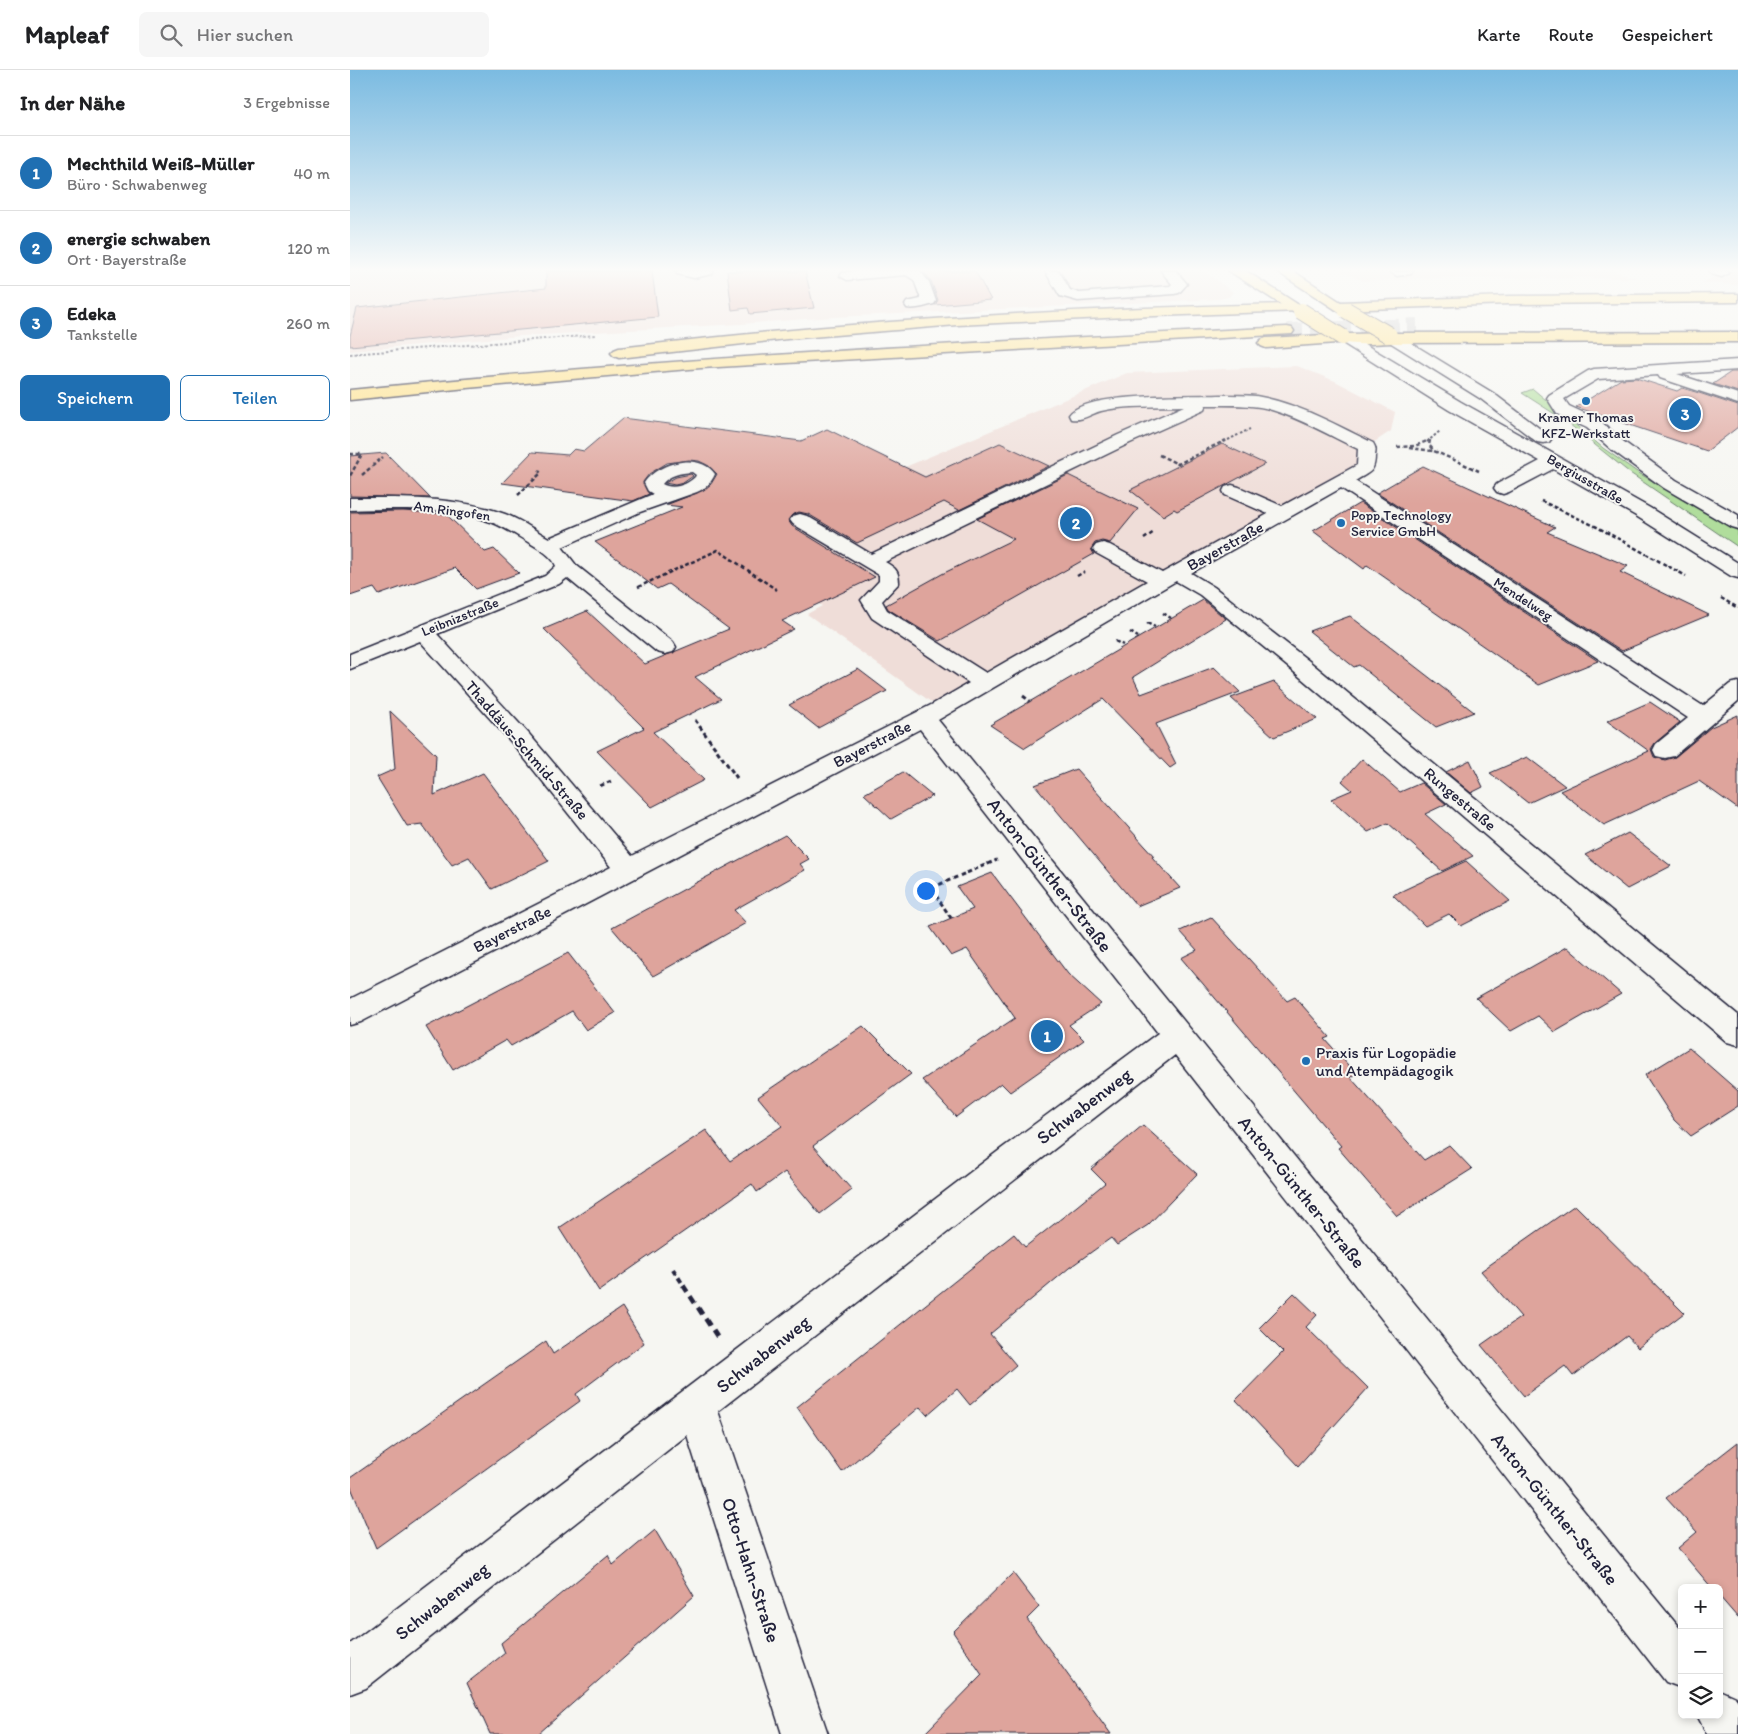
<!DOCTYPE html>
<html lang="de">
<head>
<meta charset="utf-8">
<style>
  :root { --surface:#fff; --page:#f6f6f6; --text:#202124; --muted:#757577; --line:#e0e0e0; --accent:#1f6fb2 }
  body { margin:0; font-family:Itim,sans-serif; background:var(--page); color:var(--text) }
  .controls { position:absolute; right:15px; bottom:15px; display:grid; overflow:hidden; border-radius:8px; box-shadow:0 2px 8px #0003 }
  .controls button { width:45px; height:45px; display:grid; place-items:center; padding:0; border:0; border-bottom:1px solid var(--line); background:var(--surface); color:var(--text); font:25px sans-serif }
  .you { position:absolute; left:575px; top:820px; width:18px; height:18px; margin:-12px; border:4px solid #fff; border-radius:50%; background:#1a73e8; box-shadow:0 0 0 8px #1a73e833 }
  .badge { display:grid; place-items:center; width:32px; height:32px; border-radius:50%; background:var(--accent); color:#fff; font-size:16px; font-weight:700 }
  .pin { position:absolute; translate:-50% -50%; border:2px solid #fff; box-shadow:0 1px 5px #0006 }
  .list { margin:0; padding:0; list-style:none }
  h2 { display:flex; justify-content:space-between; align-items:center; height:65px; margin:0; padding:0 20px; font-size:21px }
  h2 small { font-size:16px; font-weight:400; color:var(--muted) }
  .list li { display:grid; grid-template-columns:32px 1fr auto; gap:15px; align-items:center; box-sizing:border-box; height:75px; padding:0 20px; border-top:1px solid var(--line) }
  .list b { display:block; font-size:19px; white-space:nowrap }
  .list p { margin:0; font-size:16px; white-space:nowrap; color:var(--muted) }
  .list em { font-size:16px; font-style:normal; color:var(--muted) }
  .actions { display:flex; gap:10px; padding:15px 20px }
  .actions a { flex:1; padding:11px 0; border:1px solid var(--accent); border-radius:8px; text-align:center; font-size:18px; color:var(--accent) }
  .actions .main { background:var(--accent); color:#fff }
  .icon { flex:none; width:28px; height:28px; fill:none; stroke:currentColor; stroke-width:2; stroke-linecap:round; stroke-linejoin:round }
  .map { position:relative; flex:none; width:1388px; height:1664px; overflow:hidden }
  header { display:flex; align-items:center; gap:30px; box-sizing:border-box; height:70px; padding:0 25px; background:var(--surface); border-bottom:1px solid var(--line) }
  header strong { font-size:24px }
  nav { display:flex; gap:28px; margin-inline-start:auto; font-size:18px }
  .search { width:350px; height:45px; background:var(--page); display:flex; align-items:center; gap:12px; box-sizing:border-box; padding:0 18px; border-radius:8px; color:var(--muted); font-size:19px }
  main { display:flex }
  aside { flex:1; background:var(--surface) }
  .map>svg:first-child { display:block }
  .built { fill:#efddd8 }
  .green { fill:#b0dd9c; stroke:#69806c }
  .building { fill:#dea49c; stroke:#22223b }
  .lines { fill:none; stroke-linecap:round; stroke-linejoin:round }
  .highway-tunnel { stroke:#cccccd; stroke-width:16; stroke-dasharray:16 8; stroke-linecap:butt }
  .minor-casing { stroke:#22223b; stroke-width:3 }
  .major-casing { stroke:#22223b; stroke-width:3 }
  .highway-casing { stroke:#22223b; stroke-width:3 }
  .path-far4 { stroke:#22223b; stroke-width:2; stroke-dasharray:2.5 2; stroke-linecap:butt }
  .path-far3 { stroke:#22223b; stroke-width:2.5; stroke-dasharray:4 2.5; stroke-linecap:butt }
  .path-far2 { stroke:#22223b; stroke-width:3; stroke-dasharray:4.5 3; stroke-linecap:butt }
  .path-far1 { stroke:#22223b; stroke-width:4; stroke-dasharray:5.5 4.5; stroke-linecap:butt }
  .path { stroke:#22223b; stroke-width:4.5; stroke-dasharray:8 5.5; stroke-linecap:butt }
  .minor { fill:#f6f6f2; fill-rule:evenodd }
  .major { fill:#ffdf80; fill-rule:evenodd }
  .highway { fill:#ffdf80; fill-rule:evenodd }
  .major-bridge-casing { stroke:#22223b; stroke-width:18; stroke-linecap:butt }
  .major-bridge { stroke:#ffdf80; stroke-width:16 }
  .poi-dot { fill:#1f6fb2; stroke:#f6f6f2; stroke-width:2 }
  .labels { text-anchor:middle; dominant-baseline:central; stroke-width:4; stroke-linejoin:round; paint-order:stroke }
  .far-poi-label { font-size:14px; fill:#22223b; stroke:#f6f6f2 }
  .far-street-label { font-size:14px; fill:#22223b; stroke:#f6f6f2 }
  .street-label { font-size:16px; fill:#22223b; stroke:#f6f6f2 }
  .poi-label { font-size:16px; fill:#22223b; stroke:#f6f6f2; text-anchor:start }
  .near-street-label { font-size:19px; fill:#22223b; stroke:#f6f6f2 }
</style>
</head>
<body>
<header>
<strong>Mapleaf</strong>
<div class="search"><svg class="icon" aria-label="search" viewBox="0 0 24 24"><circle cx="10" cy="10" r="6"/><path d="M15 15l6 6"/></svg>Hier suchen</div>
<nav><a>Karte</a><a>Route</a><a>Gespeichert</a></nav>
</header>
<main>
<aside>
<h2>In der Nähe<small>3 Ergebnisse</small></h2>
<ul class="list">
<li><span class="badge">1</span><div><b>Mechthild Weiß-Müller</b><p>Büro · Schwabenweg</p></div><em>40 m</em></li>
<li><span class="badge">2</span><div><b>energie schwaben</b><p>Ort · Bayerstraße</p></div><em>120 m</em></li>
<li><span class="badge">3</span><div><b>Edeka</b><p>Tankstelle</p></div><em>260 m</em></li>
</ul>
<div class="actions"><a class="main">Speichern</a><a>Teilen</a></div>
</aside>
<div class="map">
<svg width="1388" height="1664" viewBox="0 0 1388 1664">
  <rect width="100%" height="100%" fill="#f6f6f2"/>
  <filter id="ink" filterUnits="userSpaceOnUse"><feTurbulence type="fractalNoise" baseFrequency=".02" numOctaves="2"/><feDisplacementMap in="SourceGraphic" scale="10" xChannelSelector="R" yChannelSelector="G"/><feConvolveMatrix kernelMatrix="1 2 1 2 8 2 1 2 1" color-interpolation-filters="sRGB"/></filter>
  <g filter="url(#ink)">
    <g class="built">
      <polygon points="0,201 854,201 883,222 879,227 868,229 484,247 391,254 171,266 0,281"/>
      <polygon points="989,201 1265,201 1286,208 1089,208 1014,211"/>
      <polygon points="1373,201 1388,201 1388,215 1352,213"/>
      <polygon points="947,296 985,311 1045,342 1041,361 1017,377 1016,397 591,639 457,544 472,536 378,472 777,303"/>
    </g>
    <polygon class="green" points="1183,319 1253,378 1287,402 1388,461 1388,477 1280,403 1214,350 1172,323"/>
    <g class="building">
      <polygon points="196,201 302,201 308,247 0,276 0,266 7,238 196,218"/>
      <polygon points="377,201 455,201 464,238 400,244 398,238 382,240"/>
      <polygon points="573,201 625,201 641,230 585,235 588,230 581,211"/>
      <polygon points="1381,302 1388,302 1388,322 1363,314"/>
      <polygon points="1286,308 1327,321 1332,318 1349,323 1388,336 1388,357 1357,381 1226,337 1271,309"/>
      <polygon points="273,348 451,371 477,359 575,407 650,373 699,396 609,440 594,432 507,473 458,444 449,442 442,445 438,450 442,456 525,507 432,551 444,559 345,607 371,629 303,662 354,710 302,737 247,681 294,658 194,559 237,541 295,594 379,559 318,514 307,519 245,472 332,437 316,435 354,420 361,414 367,404 359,396 349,391 339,390 317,393 299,404 293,412 299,424 283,431 152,413 182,382 218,385 224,379 234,381"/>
      <polygon points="872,374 915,394 827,441 824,439 813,446 780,420"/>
      <polygon points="36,383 80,428 0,426 0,386"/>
      <polygon points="1073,396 1205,457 1197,462 1278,496 1270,502 1359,545 1272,581 1027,423"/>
      <polygon points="341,404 343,406 333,413 325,415 315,413 326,407"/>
      <polygon points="718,405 788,439 760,473 752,471 745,473 741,479 744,484 590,571 538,539 536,535 592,504 664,469 627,449"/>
      <polygon points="1010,433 1248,591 1189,615 1017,495 1014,499 963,461"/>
      <polygon points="53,441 96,444 135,482 144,479 169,503 126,519 105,498 29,525 24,518 0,526 0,442"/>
      <polygon points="853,530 876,549 783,607 791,624 864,597 890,622 806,654 826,694 820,698 753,629 675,678 640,655"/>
      <polygon points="1000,546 1124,642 1086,657 1009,595 1004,597 959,561"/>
      <polygon points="508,599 537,621 468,658 439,635"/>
      <polygon points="924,612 940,626 967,649 924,667 881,628"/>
      <polygon points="1300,632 1330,652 1305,673 1301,679 1304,687 1315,690 1325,687 1361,657 1388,645 1388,739 1349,711 1254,755 1210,721 1299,681 1257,651"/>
      <polygon points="40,641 86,685 84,725 133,703 199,791 142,819 119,787 102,795 72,754 57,756 27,707 45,699"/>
      <polygon points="1177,687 1215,716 1178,733 1140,703"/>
      <polygon points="1012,689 1050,722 1071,713 1096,734 1075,744 1123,786 1092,801 1038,753 1018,762 981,729 1002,720 992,711"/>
      <polygon points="1120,690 1133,717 1121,723 1096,702"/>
      <polygon points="726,699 804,786 802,787 830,818 787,836 685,715"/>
      <polygon points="553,702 582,726 541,749 514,724"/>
      <polygon points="1278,763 1321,796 1277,819 1235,785"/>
      <polygon points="435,765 459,789 450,794 455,800 384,840 396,853 303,906 262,858"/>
      <polygon points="1116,791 1160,831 1111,856 1099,844 1075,856 1043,825"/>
      <polygon points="642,803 718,904 751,934 719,955 734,970 660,1022 651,1013 606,1047 572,1010 665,948 617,879 601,886 580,857 623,839 607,817"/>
      <polygon points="861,847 937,931 945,927 980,967 975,969 1006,1004 1000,1007 1074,1090 1099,1075 1122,1099 1047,1146 988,1078 991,1076 831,888 847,880 830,861"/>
      <polygon points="1217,877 1271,924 1205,962 1188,946 1161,961 1126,928"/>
      <polygon points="218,883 265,943 236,960 222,941 161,976 156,970 103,1000 76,957"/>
      <polygon points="513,956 561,1004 463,1076 502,1120 470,1144 435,1102 407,1122 402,1114 249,1221 209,1158 356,1060 380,1091 432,1056 408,1027"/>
      <polygon points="1339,978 1388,1021 1388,1036 1341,1066 1324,1050 1295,1005"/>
      <polygon points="793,1055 847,1104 798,1155 767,1175 761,1168 719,1198 640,1264 666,1295 620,1335 607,1319 577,1345 570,1337 492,1402 447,1337 664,1164 675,1177 727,1136 755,1113 741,1099"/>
      <polygon points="1225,1135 1334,1243 1288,1278 1277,1266 1223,1306 1215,1296 1174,1326 1131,1275 1171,1247 1131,1201"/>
      <polygon points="944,1223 967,1245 956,1257 1018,1318 948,1396 886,1330 933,1282 909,1258"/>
      <polygon points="272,1237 294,1273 226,1324 230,1331 26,1478 0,1415 0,1408 196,1271 203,1284"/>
      <polygon points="1388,1372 1388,1548 1369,1526 1369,1518 1362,1518 1328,1478 1347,1462 1316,1428"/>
      <polygon points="305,1460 344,1526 188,1664 140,1664 117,1613 155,1583 151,1573 258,1485 263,1495"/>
      <polygon points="663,1503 689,1537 677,1549 761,1664 574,1664 632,1605 603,1562"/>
    </g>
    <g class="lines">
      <polyline class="highway-tunnel" points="937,261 1067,256"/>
      <g class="minor-casing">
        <g id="minor">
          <polygon points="325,201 364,201 362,204 344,208 327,204"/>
          <path d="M503 201H570L579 212 586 231 584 234C575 236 566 240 557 238L555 235 557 232 571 229 564 210 556 205 497 210 490 206 492 203Z"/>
          <polygon points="695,201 709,201 720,220 729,223 820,216 822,214 811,201 826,201 837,214 829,223 824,224 728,231 710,226"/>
          <polygon points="1063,201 1061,204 1047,206 1040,202"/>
          <polygon points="1359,201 1378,201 1379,203 1372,207 1361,204"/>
          <polygon points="1043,263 1048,265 1143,323 1202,368 1199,372 1193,373 1187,372 1131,329 1038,271 1035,268 1038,265"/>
          <polygon points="996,264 1001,266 1111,332 1300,438 1388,493 1388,508 1381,506 1286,446 1203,399 1159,422 1153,424 1147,422 1144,418 1147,414 1190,391 1099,340 991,272 988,269 991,266"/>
          <polygon points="1388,290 1388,300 1327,304 1388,324 1388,334 1310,308 1308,305 1248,309 1214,329 1219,336 1249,350 1274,372 1326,410 1388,445 1388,459 1381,457 1314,418 1262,380 1237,358 1207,344 1197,328 1199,325 1238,301 1244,299"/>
          <path d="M871 325C882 325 894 325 906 326 947 333 986 355 1023 373 1026 378 1026 380 1025 385 1025 403 1019 402 1005 411L1353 636 1380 614 1388 612V631L1324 686 1315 688 1306 686 1303 680 1306 674 1338 648 991 418 841 503 864 517 959 591 1388 945V975L1377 972 943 601 850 525 826 511 588 650 1332 1561V1618L1316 1612 825 985 368 1341 478 1664H432L337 1365 16 1618 0 1624V1574L651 1079 808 963 570 659 11 952 0 955V929L261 797 163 674 70 571 0 599V584L195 506 206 496C202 485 188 478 178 472 166 465 154 457 141 452 97 436 46 439 0 440V428C51 428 106 426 155 444 171 450 184 460 199 468L303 424 298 421 294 413C307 393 349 381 365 404 361 413 356 418 347 422L290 442 212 477 226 495 323 572 326 577 323 582 315 584 307 582 217 508 209 514 87 564 179 664 282 786 583 634 619 613 522 548 511 530 529 511V505L443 454 440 450 443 446 450 444 457 446 521 484 768 365 834 336C807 337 778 335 751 341 740 344 733 351 721 349L719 345C734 322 842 326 871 325ZM871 335C888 335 906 335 922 340 952 349 980 366 1008 379L1007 395 932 436 889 417 882 415 875 417 873 421 875 425 918 444 812 503 760 475 753 473 746 475 743 479 746 483 797 511 636 603 537 540 532 531 549 513C549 500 545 498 535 492L780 373 854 340 856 335ZM342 402 346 405 345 407C337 415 323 420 312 414 319 405 330 403 342 402Z"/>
          <polygon points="1369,1620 1385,1627 1388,1631 1388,1664 1357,1664 1347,1645 1369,1645"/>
        </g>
      </g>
      <g class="major-casing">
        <g id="major">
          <polygon points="879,201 896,201 958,241 956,244 946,244"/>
          <polygon points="926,201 943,201 1003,240 1001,243 991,243"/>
          <path d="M992 262 999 264 1043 263 1048 265 1051 268 1048 271 1043 273C1029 273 992 278 984 267L987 264Z"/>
        </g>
      </g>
      <g class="highway-casing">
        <g id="highway">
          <polygon points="1388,224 1388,232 1159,234 990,240 985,239 983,236 985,233 990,232 1159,226"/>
          <path d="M946 234 951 235 953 238 951 241 776 247 607 255 437 269 269 288 264 286 261 283 264 280 269 278C494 251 719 238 946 234Z"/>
          <path d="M937 257 942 258 944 261 942 264 351 298 117 318 0 330V320C312 288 624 272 937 257Z"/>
          <polygon points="1388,262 1388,272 1043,273 1038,271 1035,268 1038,265 1043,263"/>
          <polygon points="996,264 1001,266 1004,269 1001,272 916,278 911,276 908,273 911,270 916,268"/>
        </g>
      </g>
      <g class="path-far4">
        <polyline points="0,284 246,265"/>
        <polyline points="874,372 900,359"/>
        <polyline points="1077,372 1090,361"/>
      </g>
      <g class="path-far3">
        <polyline points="1080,370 1079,375 1084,381 1129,401"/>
        <polyline points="1047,377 1065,376 1079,370"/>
        <polyline points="1059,378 1083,381"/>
        <polyline points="0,384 12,384 0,406"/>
        <polyline points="809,385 828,394 876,370"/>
        <polyline points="12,405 33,387"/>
        <polyline points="168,425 191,403 189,401"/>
        <polyline points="1191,431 1247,457 1336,506"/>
        <polyline points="794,469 804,462"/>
        <polyline points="727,506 734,502"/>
        <polyline points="288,517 368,480 427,520"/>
        <polyline points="1371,528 1388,538"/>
        <polyline points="813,543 821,548"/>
        <polyline points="797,553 805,557"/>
        <polyline points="780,562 788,567"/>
        <polyline points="765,571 773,575"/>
      </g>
      <g class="path-far2">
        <polyline points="673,626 680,631"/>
        <polyline points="345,650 387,708"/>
        <polyline points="250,716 261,711"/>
        <polyline points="601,848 581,818 647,790"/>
      </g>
      <polyline class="path-far1" points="323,1199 334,1216"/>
      <polyline class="path" points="333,1215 368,1268"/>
      <use href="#minor" class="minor"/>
      <use href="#major" class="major"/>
      <use href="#highway" class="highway"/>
      <g class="major-bridge-casing">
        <g id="major-bridge">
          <polyline points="996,240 1039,265"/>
          <polyline points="951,241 992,267"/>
        </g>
      </g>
      <use href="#major-bridge" class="major-bridge"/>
    </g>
  </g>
  <linearGradient id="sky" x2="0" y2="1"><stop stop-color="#7bbbe1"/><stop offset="0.46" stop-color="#fbfbf9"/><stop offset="1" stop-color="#fbfbf9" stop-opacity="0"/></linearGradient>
  <rect width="1388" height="434" fill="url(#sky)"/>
  <g class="poi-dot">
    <circle cx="1236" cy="331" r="5"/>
    <circle cx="991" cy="453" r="5"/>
    <circle cx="956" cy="991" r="5"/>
  </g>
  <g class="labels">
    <g class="far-poi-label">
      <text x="1236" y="347">Kramer Thomas<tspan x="1236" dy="16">KFZ-Werkstatt</tspan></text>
      <text x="1001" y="445" text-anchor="start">Popp Technology<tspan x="1001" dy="16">Service GmbH</tspan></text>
    </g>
    <g class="far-street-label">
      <text transform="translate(1235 409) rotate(30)">Bergiusstraße</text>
      <text transform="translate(102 441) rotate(8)">Am Ringofen</text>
      <text transform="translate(1173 529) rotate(33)">Mendelweg</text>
      <text transform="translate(110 547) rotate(-22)">Leibnizstraße</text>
    </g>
    <g class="street-label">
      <text transform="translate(875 476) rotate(-29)">Bayerstraße</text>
      <text transform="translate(522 674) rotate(-27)">Bayerstraße</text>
      <text transform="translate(177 680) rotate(49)">Thaddäus-Schmid-Straße</text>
      <text transform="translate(1110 729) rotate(40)">Rungestraße</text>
      <text transform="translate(162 859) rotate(-27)">Bayerstraße</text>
    </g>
    <g class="poi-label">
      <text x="966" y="982">Praxis für Logopädie<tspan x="966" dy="18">und Atempädagogik</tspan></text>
    </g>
    <g class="near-street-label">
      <text transform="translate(700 805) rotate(52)">Anton-Günther-Straße</text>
      <text transform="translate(734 1036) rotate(-37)">Schwabenweg</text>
      <text transform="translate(952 1122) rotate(51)">Anton-Günther-Straße</text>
      <text transform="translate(413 1284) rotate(-38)">Schwabenweg</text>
      <text transform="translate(1205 1439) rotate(51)">Anton-Günther-Straße</text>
      <text transform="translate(401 1500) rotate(72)">Otto-Hahn-Straße</text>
      <text transform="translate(92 1531) rotate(-38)">Schwabenweg</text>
    </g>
  </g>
</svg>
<div class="controls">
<button>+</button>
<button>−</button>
<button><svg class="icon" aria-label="layers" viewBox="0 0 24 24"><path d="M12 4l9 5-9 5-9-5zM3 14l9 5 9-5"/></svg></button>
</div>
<div class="you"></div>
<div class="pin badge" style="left:697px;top:966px">1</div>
<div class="pin badge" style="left:726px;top:453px">2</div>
<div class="pin badge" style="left:1335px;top:344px">3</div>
</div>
</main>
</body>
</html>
